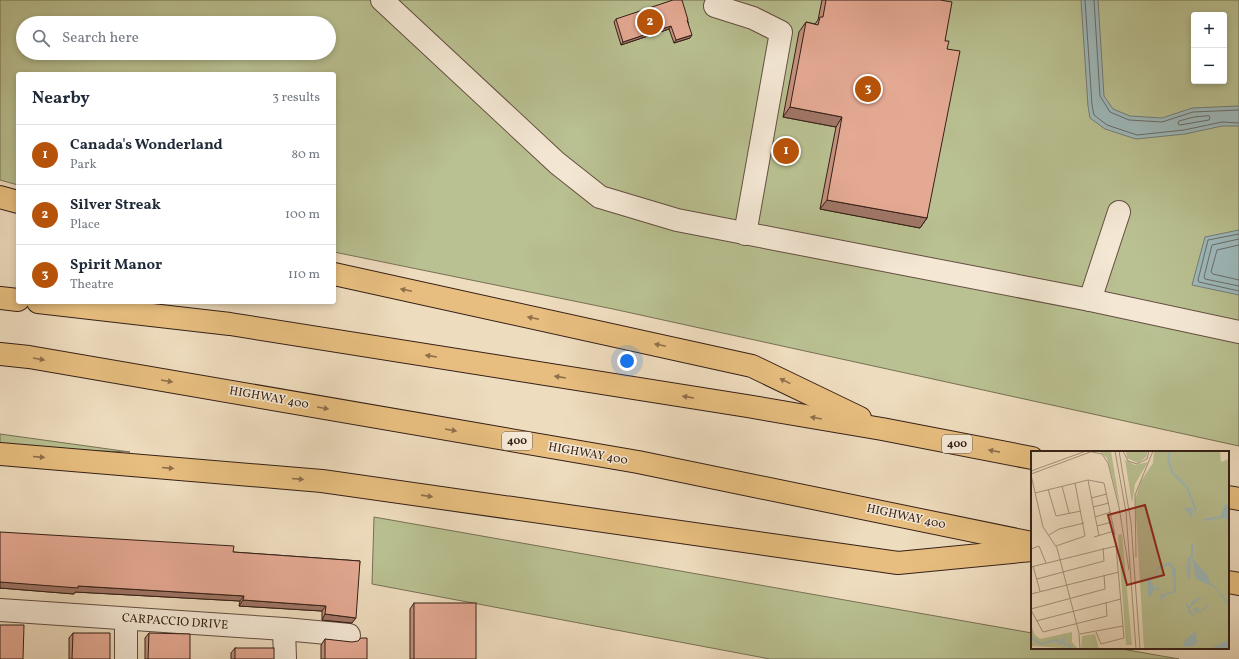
<!DOCTYPE html>
<html lang="en">
<head>
<meta charset="utf-8">
<style>
  :root { --surface:#fff; --page:#f2f2f3; --text:#1f2937; --muted:#747a83; --line:#e0e1e3; --accent:#b45309 }
  body { margin:0; font-family:Vollkorn,serif; background:var(--page); color:var(--text) }
  .controls { position:absolute; right:12px; top:12px; display:grid; overflow:hidden; border-radius:4px; box-shadow:0 2px 6px #0003 }
  .controls button { width:36px; height:36px; display:grid; place-items:center; padding:0; border:0; border-bottom:1px solid var(--line); background:var(--surface); color:var(--text); font:20px sans-serif }
  .you { position:absolute; left:627px; top:361px; width:14px; height:14px; margin:-10px; border:3px solid #fff; border-radius:50%; background:#1a73e8; box-shadow:0 0 0 6px #1a73e833 }
  .badge { display:grid; place-items:center; width:26px; height:26px; border-radius:50%; background:var(--accent); color:#fff; font-size:13px; font-weight:700 }
  .pin { position:absolute; translate:-50% -50%; border:2px solid #fff; box-shadow:0 1px 4px #0006 }
  .list { margin:0; padding:0; list-style:none }
  h2 { display:flex; justify-content:space-between; align-items:center; height:52px; margin:0; padding:0 16px; font-size:17px }
  h2 small { font-size:13px; font-weight:400; color:var(--muted) }
  .list li { display:grid; grid-template-columns:26px 1fr auto; gap:12px; align-items:center; box-sizing:border-box; height:60px; padding:0 16px; border-top:1px solid var(--line) }
  .list b { display:block; font-size:15px; white-space:nowrap }
  .list p { margin:0; font-size:13px; white-space:nowrap; color:var(--muted) }
  .list em { font-size:13px; font-style:normal; color:var(--muted) }
  .icon { flex:none; width:22px; height:22px; fill:none; stroke:currentColor; stroke-width:2; stroke-linecap:round; stroke-linejoin:round }
  .map { position:relative; flex:none; width:1239px; height:659px; overflow:hidden }
  .search { position:absolute; background:var(--surface); box-shadow:0 2px 6px #0003; left:16px; top:16px; width:320px; height:44px; display:flex; align-items:center; gap:10px; box-sizing:border-box; padding:0 14px; border-radius:22px; color:var(--muted); font-size:15px }
  .panel { position:absolute; background:var(--surface); box-shadow:0 2px 6px #0003; left:16px; top:72px; width:320px; height:232px; border-radius:4px }
  .map>svg:first-child { display:block }
  .green { fill:#b9c091; stroke:#777054; fill-rule:evenodd }
  .water { fill:#9db9bb; stroke:#737c79 }
  .lines { fill:none; stroke-linecap:round; stroke-linejoin:round }
  .shore { stroke:#696c69; stroke-width:1 }
  .minor-casing { stroke:#634f41; stroke-width:24 }
  .highway-casing { stroke:#352017; stroke-width:24 }
  .minor { stroke:#f4e8d5; stroke-width:22 }
  .highway { stroke:#e7be7f; stroke-width:22 }
  .wall { fill:#c4917e; stroke:#352017 }
  .shaded-wall { fill:#a07667; stroke:#352017 }
  .building { fill:#e4a993; stroke:#352017 }
  .oneway { fill:#8e6f4b }
  .labels { text-anchor:middle; dominant-baseline:central; stroke-width:3; stroke-linejoin:round; paint-order:stroke }
  .shield { fill:#f4e8d5; stroke:#6e5c50; stroke-width:1 }
  .shield-label { font-size:11px; font-weight:bold; fill:#352017 }
  .street-label { font-size:12px; fill:#352017; stroke:#f4e8d5 }
  .inset-river { fill:none; stroke:#9db9bb; stroke-width:2 }
  .inset-road { fill:none; stroke:#a4917b; stroke-width:1 }
  .view { fill:#8f2418; fill-opacity:0.15; stroke:#8f2418; stroke-width:2 }
  .inset-edge { fill:none; stroke:#352017; stroke-width:2 }
</style>
</head>
<body>
<div class="map">
<svg width="1239" height="659" viewBox="0 0 1239 659">
  <rect width="100%" height="100%" fill="#eedcbe"/>
  <filter id="stains"><feTurbulence type="fractalNoise" baseFrequency=".005" numOctaves="4"/><feColorMatrix values="0 0 0 0 .2 0 0 0 0 .09 0 0 0 0 .02 0 0 0 .5 -.17"/></filter>
  <radialGradient id="worn" r=".72"><stop offset=".6" stop-color="#630" stop-opacity="0"/><stop offset="1" stop-color="#630" stop-opacity=".3"/></radialGradient>
  <g class="green">
    <path d="M0 0H1239V446L613 309 334 252V74H18V185L0 180ZM1194 15H1224V81H1194ZM23 23H329V53H23Z"/>
    <polygon points="0,434 130,452 0,447"/>
    <polygon points="374,517 1032,633 1032,648 1116,648 1179,659 770,659 372,584"/>
  </g>
  <g class="water">
    <polygon points="1081,0 1098,0 1104,96 1113,109 1130,116 1162,118 1192,108 1239,106 1239,126 1222,126 1185,134 1136,139 1105,129 1090,118 1088,106"/>
    <polygon points="1239,230 1239,295 1192,285 1205,237"/>
  </g>
  <g class="lines">
    <g class="shore">
      <polyline points="1085,0 1092,105 1094,115 1107,125 1137,135 1184,130 1222,122 1239,123"/>
      <polyline points="1094,0 1100,96 1110,112 1129,120 1162,122 1193,112 1239,110"/>
      <polygon points="1209,116 1210,118 1209,120 1180,125 1178,124 1179,121 1194,117"/>
      <polyline points="1239,234 1208,240 1198,280 1199,282 1239,291"/>
      <polyline points="1239,239 1212,245 1204,277 1205,279 1239,286"/>
      <polyline points="1239,245 1217,250 1211,272 1213,274 1239,280"/>
    </g>
    <g class="minor-casing">
      <g id="minor">
        <polyline points="382,0 557,163 600,197 677,220 1090,300 1239,332"/>
        <polyline points="715,6 753,18 781,32 745,234"/>
        <polyline points="1090,300 1119,212"/>
        <polyline points="0,610 284,629 349,635"/>
        <polyline points="126,619 126,659"/>
        <polyline points="284,629 285,659"/>
      </g>
    </g>
    <g class="highway-casing">
      <g id="highway">
        <polyline points="0,197 18,202"/>
        <polyline points="334,274 752,366 860,418"/>
        <polyline points="0,298 18,300"/>
        <polyline points="38,302 230,324 747,406 882,429 1032,458"/>
        <polyline points="0,354 29,357 638,462 1032,543"/>
        <polyline points="0,454 322,481 898,563 1032,550"/>
        <polyline points="1228,497 1239,499"/>
        <polyline points="1228,582 1239,584"/>
      </g>
    </g>
    <use href="#minor" class="minor"/>
    <use href="#highway" class="highway"/>
  </g>
  <g class="wall">
    <polygon points="822,0 940,0 945,41 947,49 927,218 920,228 820,209 836,127 783,117 799,32 806,22 815,24 818,20"/>
    <polygon points="616,19 688,21 690,38 674,43 669,29 621,45 614,22"/>
    <polygon points="233,552 360,561 352,623 322,620 322,611 239,606 240,601 75,592 74,594 0,588"/>
    <polygon points="414,603 476,659 410,659 410,609"/>
    <polygon points="73,633 110,659 69,659 69,638"/>
    <polygon points="149,633 190,659 145,659 145,638"/>
    <polygon points="325,639 367,659 321,659 321,645"/>
    <polygon points="235,648 274,659 231,659 231,653"/>
  </g>
  <g class="shaded-wall">
    <polygon points="671,26 669,29 621,45 623,42"/>
    <polygon points="692,35 690,38 674,43 676,40"/>
    <polygon points="790,107 842,117 836,127 783,117"/>
    <polygon points="827,200 927,218 920,228 820,209"/>
    <polygon points="0,582 78,586 244,596 240,601 75,592 74,594 0,588"/>
    <polygon points="243,600 326,606 322,611 239,606"/>
    <polygon points="325,614 356,618 352,623 322,620"/>
  </g>
  <g class="building">
    <polygon points="673,0 682,0 688,20 687,20 692,35 676,40 671,26 623,42 616,19"/>
    <polygon points="826,0 940,0 952,2 945,41 949,41 947,49 960,51 927,218 827,200 842,117 790,107 806,22 818,25 820,17 823,17"/>
    <polygon points="0,532 234,546 233,552 360,561 356,618 325,614 326,606 243,600 244,596 78,586 78,588 0,582"/>
    <rect x="414" y="603" width="62" height="56"/>
    <polygon points="0,625 24,625 23,659 0,659"/>
    <polygon points="73,633 110,633 110,659 72,659"/>
    <polygon points="149,633 190,634 190,659 148,659"/>
    <polygon points="361,638 367,638 367,659 325,659 325,639 352,642 358,641"/>
    <rect x="235" y="648" width="39" height="11"/>
  </g>
  <defs><path id="oneway-solid" d="M-6-.8H1V-3.2L6.5 0L1 3.2V.8H-6Z"/></defs>
  <g class="oneway">
    <use href="#oneway-solid" transform="translate(406 290) rotate(-168)"/>
    <use href="#oneway-solid" transform="translate(533 318) rotate(-168)"/>
    <use href="#oneway-solid" transform="translate(660 345) rotate(-168)"/>
    <use href="#oneway-solid" transform="translate(431 356) rotate(-171)"/>
    <use href="#oneway-solid" transform="translate(39 359) rotate(10)"/>
    <use href="#oneway-solid" transform="translate(560 377) rotate(-171)"/>
    <use href="#oneway-solid" transform="translate(167 381) rotate(10)"/>
    <use href="#oneway-solid" transform="translate(785 381) rotate(-154)"/>
    <use href="#oneway-solid" transform="translate(688 397) rotate(-171)"/>
    <use href="#oneway-solid" transform="translate(323 408) rotate(10)"/>
    <use href="#oneway-solid" transform="translate(816 418) rotate(-170)"/>
    <use href="#oneway-solid" transform="translate(451 430) rotate(10)"/>
    <use href="#oneway-solid" transform="translate(994 451) rotate(-169)"/>
    <use href="#oneway-solid" transform="translate(39 457) rotate(5)"/>
    <use href="#oneway-solid" transform="translate(168 468) rotate(5)"/>
    <use href="#oneway-solid" transform="translate(298 479) rotate(5)"/>
    <use href="#oneway-solid" transform="translate(427 496) rotate(8)"/>
  </g>
  <g class="labels">
    <g class="shield">
      <rect x="502" y="432" width="30" height="18" rx="3"/>
      <rect x="942" y="435" width="30" height="18" rx="3"/>
    </g>
    <g class="shield-label">
      <text x="517" y="441">400</text>
      <text x="957" y="444">400</text>
    </g>
    <g class="street-label">
      <text transform="translate(269 398) rotate(10)">HIGHWAY 400</text>
      <text transform="translate(588 454) rotate(10)">HIGHWAY 400</text>
      <text transform="translate(906 517) rotate(12)">HIGHWAY 400</text>
      <text transform="translate(175 622) rotate(4)">CARPACCIO DRIVE</text>
    </g>
  </g>
  <g transform="translate(1031 451)">
    <rect width="198" height="198" fill="#eedcbe"/>
    <path d="M68 0H80L89 55 76 7ZM95 0H117L115 6 107 12 96 7ZM123 0H189L190 11 198 8V198H113L104 49 110 30 122 12ZM94 9 104 14 117 11 104 33 101 52ZM91 83 101 194H95L87 84ZM0 174 4 184 9 188 41 181V191L47 198 0 195ZM64 183 68 198H50L51 185Z" fill="#b9c091"/>
    <path d="M198 53 197 67 198 73 195 68 189 66 194 54ZM161 107 177 125 179 132 185 136 190 143 183 136 165 128ZM138 111 145 118V141L135 144 130 150 128 138 123 139 120 145H117L116 126H119L123 137 127 136 124 118ZM138 114 141 117 143 140 129 144 125 119ZM170 145 177 156 162 165 158 162 154 151 159 156 161 151ZM170 146 176 155 167 161 168 157 164 156 163 161 167 162 163 164 158 158ZM165 180 166 191 164 195 152 196 154 189ZM198 189V198H179L192 191Z" fill="#9db9bb" fill-rule="evenodd"/>
    <path class="inset-river" d="M139 0 137 7 141 21 156 36 165 60M156 57 161 59 160 65 158 60 155 59ZM173 69 190 66M161 106V93M156 110 159 107 158 128 156 113M190 143 198 154M0 187 10 193 26 189 29 193 33 188V194H38L41 198"/>
    <path class="inset-road" d="M84 0 95 61 105 198M88 0 100 72 109 198M92 0 97 10 106 13 116 8 118 0M61 1 71 3 77 12 88 56 98 119M0 20 55 0M0 23 62 0M0 24 12 76 26 97 48 182 49 198M57 29 68 85M31 35 38 62M17 38 25 65 50 60M4 42 57 29 73 32 84 84M60 47 76 43M62 56 78 52M64 66 80 61M66 75 81 71M18 84 28 78 53 72M63 86 83 80M25 95 54 85 44 32M0 98 8 95 15 112M105 106 104 44 122 0M2 115 9 140M0 116 85 95 93 187 70 193 65 181M6 128 73 110 72 97M0 143 88 121M0 158 74 138 73 124M0 159 12 181 76 165 75 151M5 170 90 148M49 183 92 175"/>
    <path class="view" d="M114 54 133 124 96 134 77 64Z"/>
    <rect width="198" height="198" class="inset-edge"/>
  </g>
  <rect width="100%" height="100%" filter="url(#stains)"/>
  <rect width="100%" height="100%" fill="url(#worn)"/>
</svg>
<div class="controls">
<button>+</button>
<button>−</button>
</div>
<div class="you"></div>
<div class="pin badge" style="left:786px;top:151px">1</div>
<div class="pin badge" style="left:650px;top:22px">2</div>
<div class="pin badge" style="left:868px;top:89px">3</div>
<div class="search"><svg class="icon" aria-label="search" viewBox="0 0 24 24"><circle cx="10" cy="10" r="6"/><path d="M15 15l6 6"/></svg>Search here</div>
<section class="panel">
<h2>Nearby<small>3 results</small></h2>
<ul class="list">
<li><span class="badge">1</span><div><b>Canada's Wonderland</b><p>Park</p></div><em>80 m</em></li>
<li><span class="badge">2</span><div><b>Silver Streak</b><p>Place</p></div><em>100 m</em></li>
<li><span class="badge">3</span><div><b>Spirit Manor</b><p>Theatre</p></div><em>110 m</em></li>
</ul>
</section>
</div>
</body>
</html>
